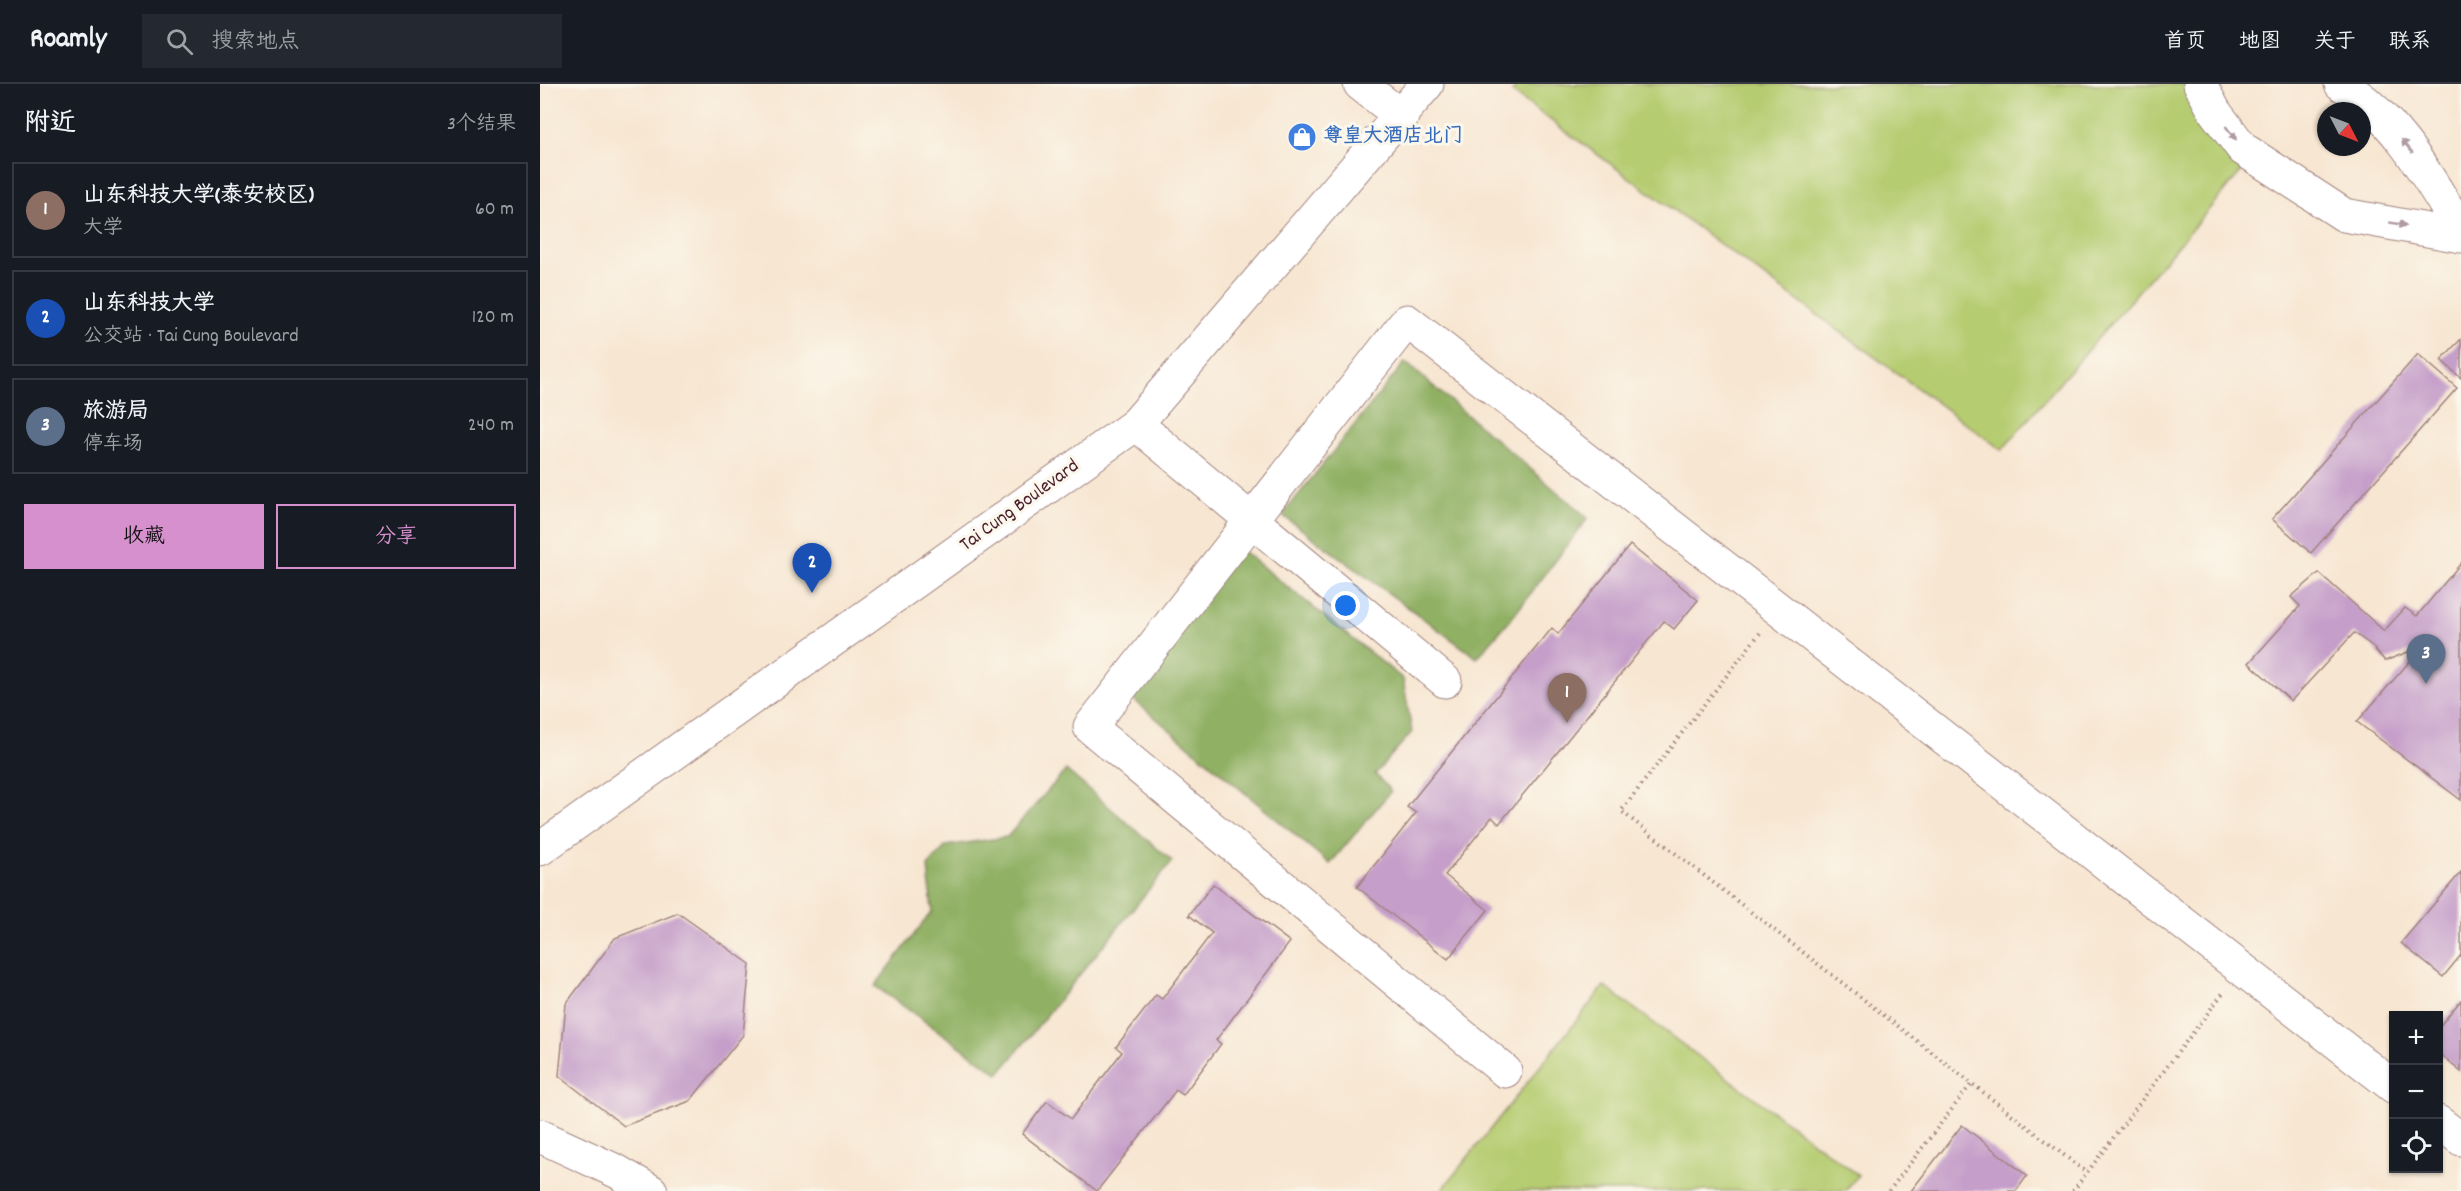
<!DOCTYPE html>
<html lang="zh">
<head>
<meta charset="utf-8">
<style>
  :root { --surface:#171b24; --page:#242831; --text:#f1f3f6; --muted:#9ea1a6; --line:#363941; --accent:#d690ce }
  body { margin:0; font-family:Dekko,"LXGW WenKai TC",sans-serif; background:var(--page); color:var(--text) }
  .controls { position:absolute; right:18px; bottom:18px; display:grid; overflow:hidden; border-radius:0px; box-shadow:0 2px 4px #0004 }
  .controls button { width:54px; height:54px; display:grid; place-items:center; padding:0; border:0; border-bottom:2px solid var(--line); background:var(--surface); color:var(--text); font:30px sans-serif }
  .compass { position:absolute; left:1777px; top:18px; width:54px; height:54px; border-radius:50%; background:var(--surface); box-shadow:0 2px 4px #0004; rotate:132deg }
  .you { position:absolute; left:806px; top:522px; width:21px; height:21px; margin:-15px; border:4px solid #fff; border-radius:50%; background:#1a73e8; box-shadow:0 0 0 9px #1a73e833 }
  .badge { display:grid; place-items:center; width:39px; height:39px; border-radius:50%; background:var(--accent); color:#fff; font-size:20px; font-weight:700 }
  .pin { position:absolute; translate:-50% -50px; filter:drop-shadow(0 2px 3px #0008) }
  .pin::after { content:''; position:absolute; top:32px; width:21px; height:18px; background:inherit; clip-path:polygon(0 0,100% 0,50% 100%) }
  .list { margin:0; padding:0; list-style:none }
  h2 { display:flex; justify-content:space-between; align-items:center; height:78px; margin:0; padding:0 24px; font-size:26px }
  h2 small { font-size:20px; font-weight:400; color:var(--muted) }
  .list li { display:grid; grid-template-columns:39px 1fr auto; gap:18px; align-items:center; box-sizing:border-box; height:96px; margin:0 12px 12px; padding:0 12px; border:2px solid var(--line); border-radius:0px }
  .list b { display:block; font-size:22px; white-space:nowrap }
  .list p { margin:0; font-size:20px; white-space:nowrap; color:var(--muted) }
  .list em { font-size:20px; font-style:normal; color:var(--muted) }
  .actions { display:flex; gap:12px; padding:18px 24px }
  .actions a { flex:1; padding:14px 0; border:2px solid var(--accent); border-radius:0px; text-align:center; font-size:21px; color:var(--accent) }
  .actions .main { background:var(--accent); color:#111 }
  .icon { flex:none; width:33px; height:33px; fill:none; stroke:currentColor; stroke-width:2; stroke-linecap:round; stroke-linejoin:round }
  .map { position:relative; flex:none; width:1921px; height:1107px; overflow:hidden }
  header { display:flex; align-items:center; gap:36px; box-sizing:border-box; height:84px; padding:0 30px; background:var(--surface); border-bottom:2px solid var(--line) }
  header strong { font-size:28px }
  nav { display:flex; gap:33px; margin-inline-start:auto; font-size:21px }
  .search { width:420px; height:54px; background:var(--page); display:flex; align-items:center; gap:15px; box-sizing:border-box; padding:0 21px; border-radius:0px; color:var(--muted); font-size:22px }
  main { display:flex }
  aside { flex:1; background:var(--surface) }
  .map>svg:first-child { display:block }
  .green { fill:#b5cc71; stroke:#80764e; stroke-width:1.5 }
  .forest { fill:#90b063; stroke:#6d6847; stroke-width:1.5 }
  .building { fill:#c59ec9 }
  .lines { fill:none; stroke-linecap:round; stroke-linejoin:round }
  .minor-casing { stroke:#a0827e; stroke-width:35 }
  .major-casing { stroke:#a0827e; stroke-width:35 }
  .path { stroke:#a0827e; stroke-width:4; stroke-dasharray:1.5 4.5; stroke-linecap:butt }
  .minor { stroke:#fff; stroke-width:33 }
  .major { stroke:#fff; stroke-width:33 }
  .oneway { fill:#ae9aa0 }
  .labels { text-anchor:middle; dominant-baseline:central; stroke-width:6; stroke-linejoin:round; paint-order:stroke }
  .shop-label { font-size:20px; font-weight:bold; fill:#366cbe; stroke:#fbf7ec; text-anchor:start }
  .street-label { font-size:20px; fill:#4a1f2b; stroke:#fbf7ec }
</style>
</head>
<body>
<header>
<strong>Roamly</strong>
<div class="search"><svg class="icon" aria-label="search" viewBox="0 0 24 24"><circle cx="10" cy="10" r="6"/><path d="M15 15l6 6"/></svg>搜索地点</div>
<nav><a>首页</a><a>地图</a><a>关于</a><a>联系</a></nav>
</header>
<main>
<aside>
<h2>附近<small>3个结果</small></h2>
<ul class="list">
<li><span class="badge" style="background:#8d6e63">1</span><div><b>山东科技大学(泰安校区)</b><p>大学</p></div><em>60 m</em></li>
<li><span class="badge" style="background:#1a4fb4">2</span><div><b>山东科技大学</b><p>公交站 · Tai Cung Boulevard</p></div><em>120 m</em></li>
<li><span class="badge" style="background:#5c6f8a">3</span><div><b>旅游局</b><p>停车场</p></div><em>240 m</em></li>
</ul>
<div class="actions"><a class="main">收藏</a><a>分享</a></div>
</aside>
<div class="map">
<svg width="1921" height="1107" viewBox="0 0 1921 1107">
  <rect width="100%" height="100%" fill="#fbf7ec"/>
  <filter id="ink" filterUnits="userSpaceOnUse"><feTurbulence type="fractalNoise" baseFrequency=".0167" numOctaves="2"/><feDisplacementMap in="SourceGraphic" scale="12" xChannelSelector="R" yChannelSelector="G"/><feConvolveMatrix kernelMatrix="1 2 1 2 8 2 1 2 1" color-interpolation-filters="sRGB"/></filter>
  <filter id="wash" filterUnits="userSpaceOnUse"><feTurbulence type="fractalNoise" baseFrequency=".008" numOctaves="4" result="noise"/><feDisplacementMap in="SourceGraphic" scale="24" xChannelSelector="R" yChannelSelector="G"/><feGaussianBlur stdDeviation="1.35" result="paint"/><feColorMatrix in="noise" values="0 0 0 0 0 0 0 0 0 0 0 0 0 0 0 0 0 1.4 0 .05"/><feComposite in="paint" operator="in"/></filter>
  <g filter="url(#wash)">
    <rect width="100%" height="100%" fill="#f7e6d1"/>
    <g class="green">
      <polygon points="978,0 1649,0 1706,82 1462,366 972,8"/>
      <polygon points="1064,902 1318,1091 1306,1107 901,1107"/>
    </g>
    <g class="forest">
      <polygon points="865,278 1048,434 975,530 937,574 742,431"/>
      <polygon points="694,460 863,595 872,648 835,690 851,707 790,780 582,606"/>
      <polygon points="526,686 632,777 459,990 335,902 392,827 388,782 406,762 467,753"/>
    </g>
    <g id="blocks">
      <g class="building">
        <polygon points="1921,255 1921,294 1901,276"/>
        <polygon points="1878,270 1917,304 1771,469 1732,435"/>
        <polygon points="1090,461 1158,516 1134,545 1124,537 959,740 952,733 905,791 948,826 908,875 817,803 876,729 867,723 1012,544 1018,550"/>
        <polygon points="1921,479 1921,716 1817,638 1883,562 1845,577 1831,561 1814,549 1751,617 1709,579 1760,522 1751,513 1779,489 1844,547 1865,524 1877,532"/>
        <polygon points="1921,788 1921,871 1903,893 1861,859"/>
        <polygon points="673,800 750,858 676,956 681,960 643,1011 636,1006 557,1107 482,1050 507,1017 531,1035 582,968 576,963 616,911 622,915 672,849 649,831"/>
        <polygon points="138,829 210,880 203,951 150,1017 84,1042 19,992 26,920 75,854"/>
        <polygon points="1921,916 1921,988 1898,969 1898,944"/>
        <polygon points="1422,1041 1487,1092 1476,1107 1371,1107"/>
      </g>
    </g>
  </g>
  <g filter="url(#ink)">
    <use href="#blocks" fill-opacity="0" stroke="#a0827e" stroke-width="1.5"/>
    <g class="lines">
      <g class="minor-casing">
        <g id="minor">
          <polyline points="820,0 862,33"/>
          <polyline points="596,340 905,597"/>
          <polyline points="965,987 550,643 867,237 1854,1003"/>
          <polyline points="1898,1038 1921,1055"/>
          <polyline points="0,1052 78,1088 111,1107"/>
        </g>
      </g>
      <g class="major-casing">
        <g id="major">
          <polyline points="1660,0 1675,28 1703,65 1804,131 1921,152"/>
          <path d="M1801 0C1857 34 1888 93 1921 147"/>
          <polyline points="0,765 596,340 887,0"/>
        </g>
      </g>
      <g class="path">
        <polyline points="1220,549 1081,727 1547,1089"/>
        <polyline points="1349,1107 1432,999"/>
        <polyline points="1533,1107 1683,909"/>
      </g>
      <use href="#minor" class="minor"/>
      <use href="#major" class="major"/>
    </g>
    <defs><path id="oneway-solid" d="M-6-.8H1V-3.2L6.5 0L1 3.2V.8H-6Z" transform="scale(1.5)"/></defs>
    <g class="oneway">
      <use href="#oneway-solid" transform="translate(1691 49) rotate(52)"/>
      <use href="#oneway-solid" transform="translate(1867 62) rotate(-129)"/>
      <use href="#oneway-solid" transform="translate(1858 140) rotate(10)"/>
    </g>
  </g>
  <defs>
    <g id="shop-disc" transform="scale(1.5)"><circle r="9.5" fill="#3f7fe0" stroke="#fbf7ec"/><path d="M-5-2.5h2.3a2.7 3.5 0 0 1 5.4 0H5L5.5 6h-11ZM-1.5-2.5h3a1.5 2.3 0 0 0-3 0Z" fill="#fff"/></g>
  </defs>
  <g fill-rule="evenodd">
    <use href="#shop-disc" x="762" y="53"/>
  </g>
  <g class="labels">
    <g class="shop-label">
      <text x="783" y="53">尊皇大酒店北门</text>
    </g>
    <g class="street-label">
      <text transform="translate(480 422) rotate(-36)">Tai Cung Boulevard</text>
    </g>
  </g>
</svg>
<div class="controls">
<button>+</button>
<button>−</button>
<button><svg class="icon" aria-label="locate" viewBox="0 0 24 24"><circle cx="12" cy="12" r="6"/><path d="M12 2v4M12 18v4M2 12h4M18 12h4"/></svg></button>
</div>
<svg class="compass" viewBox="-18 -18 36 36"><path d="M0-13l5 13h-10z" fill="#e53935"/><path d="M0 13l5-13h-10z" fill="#9ea1a6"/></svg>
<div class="you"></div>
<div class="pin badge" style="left:1027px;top:639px;background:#8d6e63">1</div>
<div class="pin badge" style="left:272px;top:509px;background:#1a4fb4">2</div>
<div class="pin badge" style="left:1886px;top:600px;background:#5c6f8a">3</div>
</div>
</main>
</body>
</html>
